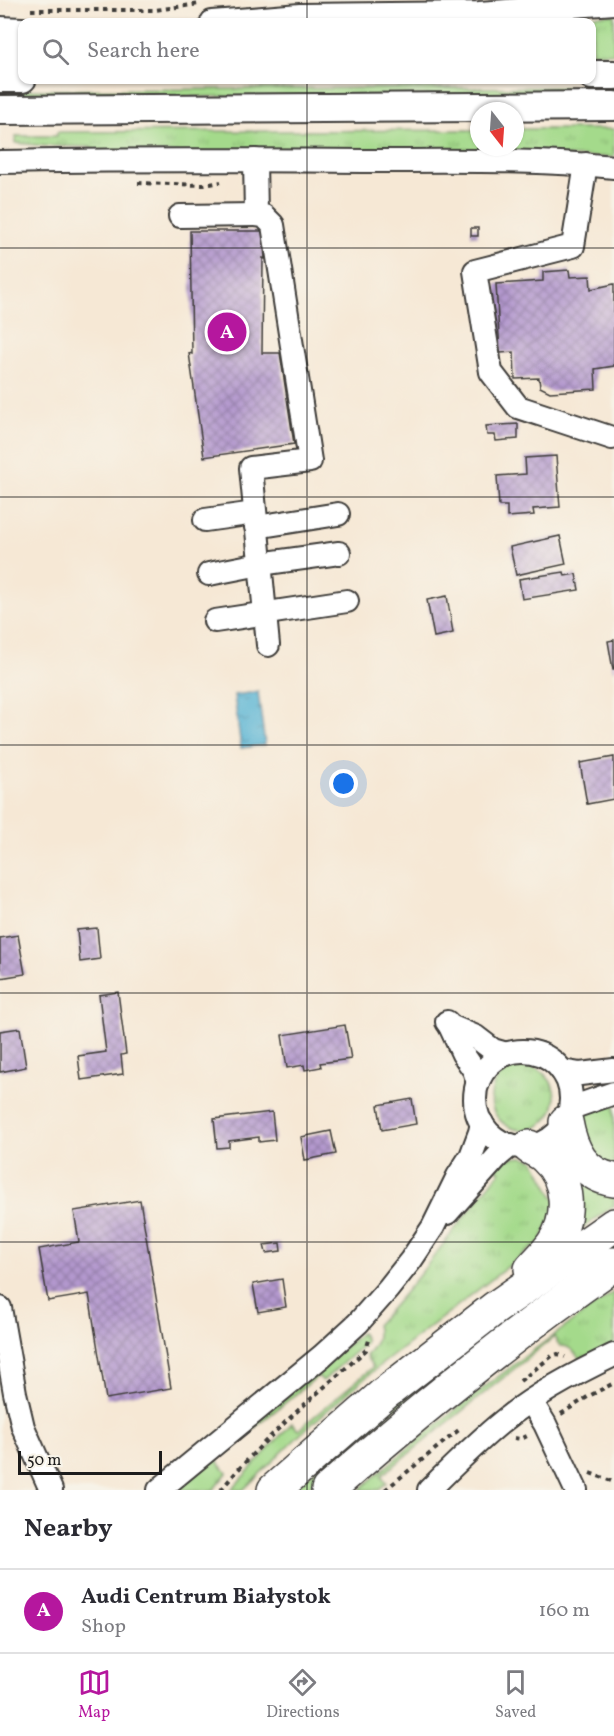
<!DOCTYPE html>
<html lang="en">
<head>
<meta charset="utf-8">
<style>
  :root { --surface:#fff; --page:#f7f7f7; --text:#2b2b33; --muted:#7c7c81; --line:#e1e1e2; --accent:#b5179e }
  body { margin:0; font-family:Vollkorn,serif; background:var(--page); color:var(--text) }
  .compass { position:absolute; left:470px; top:102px; width:54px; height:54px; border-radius:50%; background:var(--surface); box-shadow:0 2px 4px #0004; rotate:163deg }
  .scale { position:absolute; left:18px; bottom:15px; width:144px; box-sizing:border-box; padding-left:6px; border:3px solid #1c1c1c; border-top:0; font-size:16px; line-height:21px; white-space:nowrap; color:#1c1c1c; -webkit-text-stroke:4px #f7f3e8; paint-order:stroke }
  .you { position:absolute; left:344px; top:784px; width:21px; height:21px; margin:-15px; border:4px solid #fff; border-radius:50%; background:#1a73e8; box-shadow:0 0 0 9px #1a73e833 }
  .badge { display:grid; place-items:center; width:39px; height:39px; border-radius:50%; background:var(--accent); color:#fff; font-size:20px; font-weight:700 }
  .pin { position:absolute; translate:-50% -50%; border:3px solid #fff; box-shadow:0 2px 6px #0006 }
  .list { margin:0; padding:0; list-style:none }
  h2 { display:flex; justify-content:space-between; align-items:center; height:78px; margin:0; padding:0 24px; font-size:26px }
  h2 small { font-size:20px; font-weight:400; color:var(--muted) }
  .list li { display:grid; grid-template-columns:39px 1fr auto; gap:18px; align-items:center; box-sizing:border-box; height:84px; padding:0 24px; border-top:2px solid var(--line) }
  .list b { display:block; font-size:22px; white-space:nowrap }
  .list p { margin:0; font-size:20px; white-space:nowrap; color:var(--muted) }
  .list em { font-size:20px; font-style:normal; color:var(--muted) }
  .icon { flex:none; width:33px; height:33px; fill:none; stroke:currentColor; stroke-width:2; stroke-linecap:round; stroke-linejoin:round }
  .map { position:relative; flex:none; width:614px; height:1490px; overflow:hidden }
  .search { position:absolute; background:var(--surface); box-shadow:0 2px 4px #0004; left:18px; right:18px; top:18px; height:66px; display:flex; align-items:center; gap:15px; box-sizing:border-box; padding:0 21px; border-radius:12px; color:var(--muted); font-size:22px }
  .sheet { height:162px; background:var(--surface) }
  nav { display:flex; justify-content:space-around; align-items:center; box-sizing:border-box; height:84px; border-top:2px solid var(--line); background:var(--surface); font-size:16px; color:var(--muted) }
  nav a { display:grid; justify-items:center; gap:3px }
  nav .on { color:var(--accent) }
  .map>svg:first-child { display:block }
  .grass { fill:url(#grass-tufts); stroke:#607b54; stroke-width:1.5 }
  .water { fill:url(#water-ripples); stroke:#386778; stroke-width:1.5 }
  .building { fill:url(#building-cross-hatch) }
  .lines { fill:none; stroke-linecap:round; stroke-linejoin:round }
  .minor-casing { stroke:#3d3b38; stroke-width:26 }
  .major-casing { stroke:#3d3b38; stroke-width:32 }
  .highway-casing { stroke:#3d3b38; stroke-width:36 }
  .path { stroke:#3d3b38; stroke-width:4; stroke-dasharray:4.5 4.5; stroke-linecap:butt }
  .minor { stroke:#fff; stroke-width:22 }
  .major { stroke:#fff; stroke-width:28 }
  .highway { stroke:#fff; stroke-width:33 }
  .grid { fill:none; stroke:#1c1c1c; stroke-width:1.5; stroke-opacity:0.55 }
</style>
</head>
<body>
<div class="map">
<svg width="614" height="1490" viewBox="0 0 614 1490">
  <defs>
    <pattern id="grass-tufts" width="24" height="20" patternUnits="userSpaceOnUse" patternTransform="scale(1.5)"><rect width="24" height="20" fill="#a4da8b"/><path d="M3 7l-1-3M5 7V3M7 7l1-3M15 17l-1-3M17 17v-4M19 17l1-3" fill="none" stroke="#8dba77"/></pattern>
    <pattern id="water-ripples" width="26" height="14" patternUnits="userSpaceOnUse" patternTransform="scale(1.5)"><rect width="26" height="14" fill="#55b2d3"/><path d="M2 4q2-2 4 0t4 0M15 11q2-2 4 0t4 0" fill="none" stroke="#4690aa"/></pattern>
    <pattern id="building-cross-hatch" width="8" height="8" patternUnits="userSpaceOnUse" patternTransform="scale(1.5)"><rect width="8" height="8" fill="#b398ce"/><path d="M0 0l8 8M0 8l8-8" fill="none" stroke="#917ba6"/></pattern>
  </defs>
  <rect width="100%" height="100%" fill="#f7f3e8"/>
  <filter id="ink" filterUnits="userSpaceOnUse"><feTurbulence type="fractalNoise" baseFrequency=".0167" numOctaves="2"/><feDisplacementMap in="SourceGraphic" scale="12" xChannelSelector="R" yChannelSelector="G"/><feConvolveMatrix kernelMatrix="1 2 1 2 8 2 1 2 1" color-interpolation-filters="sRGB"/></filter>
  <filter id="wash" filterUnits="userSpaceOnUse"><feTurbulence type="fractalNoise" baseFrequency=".008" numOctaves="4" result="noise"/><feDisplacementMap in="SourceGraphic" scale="24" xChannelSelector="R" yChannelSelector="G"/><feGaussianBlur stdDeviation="1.35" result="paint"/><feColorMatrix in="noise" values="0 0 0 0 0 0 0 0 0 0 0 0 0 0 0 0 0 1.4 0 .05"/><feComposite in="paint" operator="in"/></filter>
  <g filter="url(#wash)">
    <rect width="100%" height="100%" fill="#f6e8d5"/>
    <g class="grass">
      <polygon points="614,14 614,53 592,53 592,22 487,22 524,21"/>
      <polygon points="614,87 614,94 0,98 0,90"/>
      <polygon points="515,129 614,129 614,157 92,152 92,147 45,146 16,143 16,136 57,136 57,132 479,130 479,147 515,147"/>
      <circle cx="523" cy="1098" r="32"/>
      <polygon points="614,1099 614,1171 593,1162 579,1128 585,1111"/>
      <polygon points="555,1142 614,1188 614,1206 571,1235 550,1145"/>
      <path d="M523 1157 534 1160 557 1203 541 1241 377 1368 306 1429 243 1490H231L292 1423 298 1430 373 1367 366 1356C374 1346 380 1338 376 1325 421 1278 458 1222 500 1172L496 1168 509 1158Z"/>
      <path d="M614 1237V1248C540 1299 467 1351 397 1408 366 1434 336 1463 305 1490H292L415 1383Z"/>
      <path d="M614 1292V1344L580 1360C575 1353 570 1345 560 1346L554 1337 381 1476 386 1483 378 1490H359C440 1419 526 1354 614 1292Z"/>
      <polygon points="361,1333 365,1338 365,1343 323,1381 318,1376 216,1459 227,1473 213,1490 174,1490"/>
    </g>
    <polygon class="water" points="258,692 265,745 241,748 234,695"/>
    <g id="blocks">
      <g class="building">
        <rect x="471" y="228" width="7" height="8"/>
        <polygon points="190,231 263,231 265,259 263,258 262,353 280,353 294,444 204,457 189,353 192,354"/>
        <polygon points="569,270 570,277 590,276 591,289 614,284 614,366 595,369 596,389 550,392 540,387 539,378 515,379 514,352 500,353 496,284 543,281 543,272"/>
        <polygon points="518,424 518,439 496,441 495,435 487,435 486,426"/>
        <polygon points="556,456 560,507 533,509 534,515 507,517 507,506 499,506 497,476 526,474 525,458"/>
        <polygon points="560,536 566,564 516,575 510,547"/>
        <polygon points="564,572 565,576 576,574 579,590 522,599 519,579"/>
        <polygon points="447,596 453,633 434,637 427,600"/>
        <polygon points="614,640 614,670 613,670 608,641"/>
        <polygon points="614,757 614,799 587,804 580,763"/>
        <polygon points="97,928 100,959 80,962 77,930"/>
        <polygon points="18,935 25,974 0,978 0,938"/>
        <polygon points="118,992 126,1054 121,1055 123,1074 81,1080 78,1056 106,1052 99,995"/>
        <polygon points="345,1025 351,1059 320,1063 321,1067 305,1070 304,1065 287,1068 282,1035"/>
        <polygon points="20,1028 26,1067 0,1072 0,1031"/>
        <polygon points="412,1099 416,1124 382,1130 378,1105"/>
        <polygon points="272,1112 275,1140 259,1142 259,1137 229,1141 229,1147 217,1148 214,1119"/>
        <polygon points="331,1131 336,1154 305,1160 301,1137"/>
        <polygon points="140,1200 171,1388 106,1399 89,1294 48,1301 39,1249 79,1242 74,1211"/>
        <polygon points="280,1243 281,1251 266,1253 264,1245"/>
        <polygon points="282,1279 286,1307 258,1312 253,1284"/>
      </g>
    </g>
  </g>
  <g filter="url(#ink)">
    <use href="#blocks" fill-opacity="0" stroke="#3d3b38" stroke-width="1.5"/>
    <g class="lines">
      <g class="minor-casing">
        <g id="minor">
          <polyline points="212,22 300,15 479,13 614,3"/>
          <polyline points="0,28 22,29"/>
          <polyline points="255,160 256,215 264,216 273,225 310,461 251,468 268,645"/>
          <path d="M0 162C121 159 243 160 364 161 447 161 531 159 614 167"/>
          <polyline points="586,164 573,246 475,271 491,372 518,407 612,438"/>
          <polyline points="180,216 256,215"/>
          <polyline points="205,520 255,513"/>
          <polyline points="256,527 338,514"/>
          <polyline points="209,574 260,564 339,553"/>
          <polyline points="215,621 347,601"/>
          <polyline points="447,1022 450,1026 463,1054 474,1070 478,1083"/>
          <polyline points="450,1026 476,1037 493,1050 507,1054"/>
          <circle cx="523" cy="1099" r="48"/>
          <polyline points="562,1071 580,1074 614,1070"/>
          <polyline points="571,1108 614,1093"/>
          <polyline points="447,1213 498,1156 511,1145"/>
          <polyline points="0,1308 15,1393 23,1427 51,1490"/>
          <polyline points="531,1401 545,1424 576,1490"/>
          <polyline points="159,1490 322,1356 358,1323 388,1289 411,1260 433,1227 458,1176 471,1156 480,1132 482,1123"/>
          <path d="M429 1490C453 1466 477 1442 503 1421 536 1394 576 1373 614 1355"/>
        </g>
      </g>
      <g class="major-casing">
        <g id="major">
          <polyline points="0,52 22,53"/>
          <polyline points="592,75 614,75"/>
          <polyline points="0,78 22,78"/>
          <polyline points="0,110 614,106"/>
        </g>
      </g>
      <g class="highway-casing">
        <g id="highway">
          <path d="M566 1122C571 1150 583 1175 614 1180"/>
          <path d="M529 1147C534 1150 541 1153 545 1157 570 1179 571 1218 553 1244 547 1253 538 1261 531 1269"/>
          <polyline points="274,1490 384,1394 495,1308 614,1225"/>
          <path d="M328 1490C419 1410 514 1333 614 1264"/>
        </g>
      </g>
      <g class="path">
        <polyline points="31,10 155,10 200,4"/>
        <polyline points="138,183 204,185 221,182"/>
        <polyline points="522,1042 542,1043 557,1053"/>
        <polyline points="520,1381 552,1356 558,1354 565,1357"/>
        <polyline points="561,1414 589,1396 614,1383"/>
        <polyline points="514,1438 521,1439 529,1435"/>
        <polyline points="590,1473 614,1482"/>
        <path d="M221 1490C263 1438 316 1395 366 1350L369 1340"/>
        <polyline points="385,1490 460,1429"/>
      </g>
      <use href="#minor" class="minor"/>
      <use href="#major" class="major"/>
      <use href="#highway" class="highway"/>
    </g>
  </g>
  <path class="grid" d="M307 0V22M307 80V1490M0 248H614M0 497H614M0 745H614M0 993H614M0 1242H614"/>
</svg>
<svg class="compass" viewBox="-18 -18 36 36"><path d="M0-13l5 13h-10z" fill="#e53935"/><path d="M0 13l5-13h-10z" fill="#7c7c81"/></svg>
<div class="scale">50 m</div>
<div class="you"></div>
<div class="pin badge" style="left:227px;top:332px">A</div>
<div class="search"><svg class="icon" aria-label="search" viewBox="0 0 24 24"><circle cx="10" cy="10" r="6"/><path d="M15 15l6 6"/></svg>Search here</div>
</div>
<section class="sheet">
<h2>Nearby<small></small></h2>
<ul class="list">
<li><span class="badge">A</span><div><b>Audi Centrum Białystok</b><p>Shop</p></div><em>160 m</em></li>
</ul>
</section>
<nav>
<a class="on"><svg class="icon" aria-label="map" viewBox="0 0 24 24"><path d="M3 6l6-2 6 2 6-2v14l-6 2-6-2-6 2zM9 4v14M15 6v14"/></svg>Map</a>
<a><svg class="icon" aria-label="directions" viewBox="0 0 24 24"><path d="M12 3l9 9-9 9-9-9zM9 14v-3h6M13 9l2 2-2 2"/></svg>Directions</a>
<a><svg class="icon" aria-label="saved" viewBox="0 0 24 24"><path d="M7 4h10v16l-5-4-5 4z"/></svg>Saved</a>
</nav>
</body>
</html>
